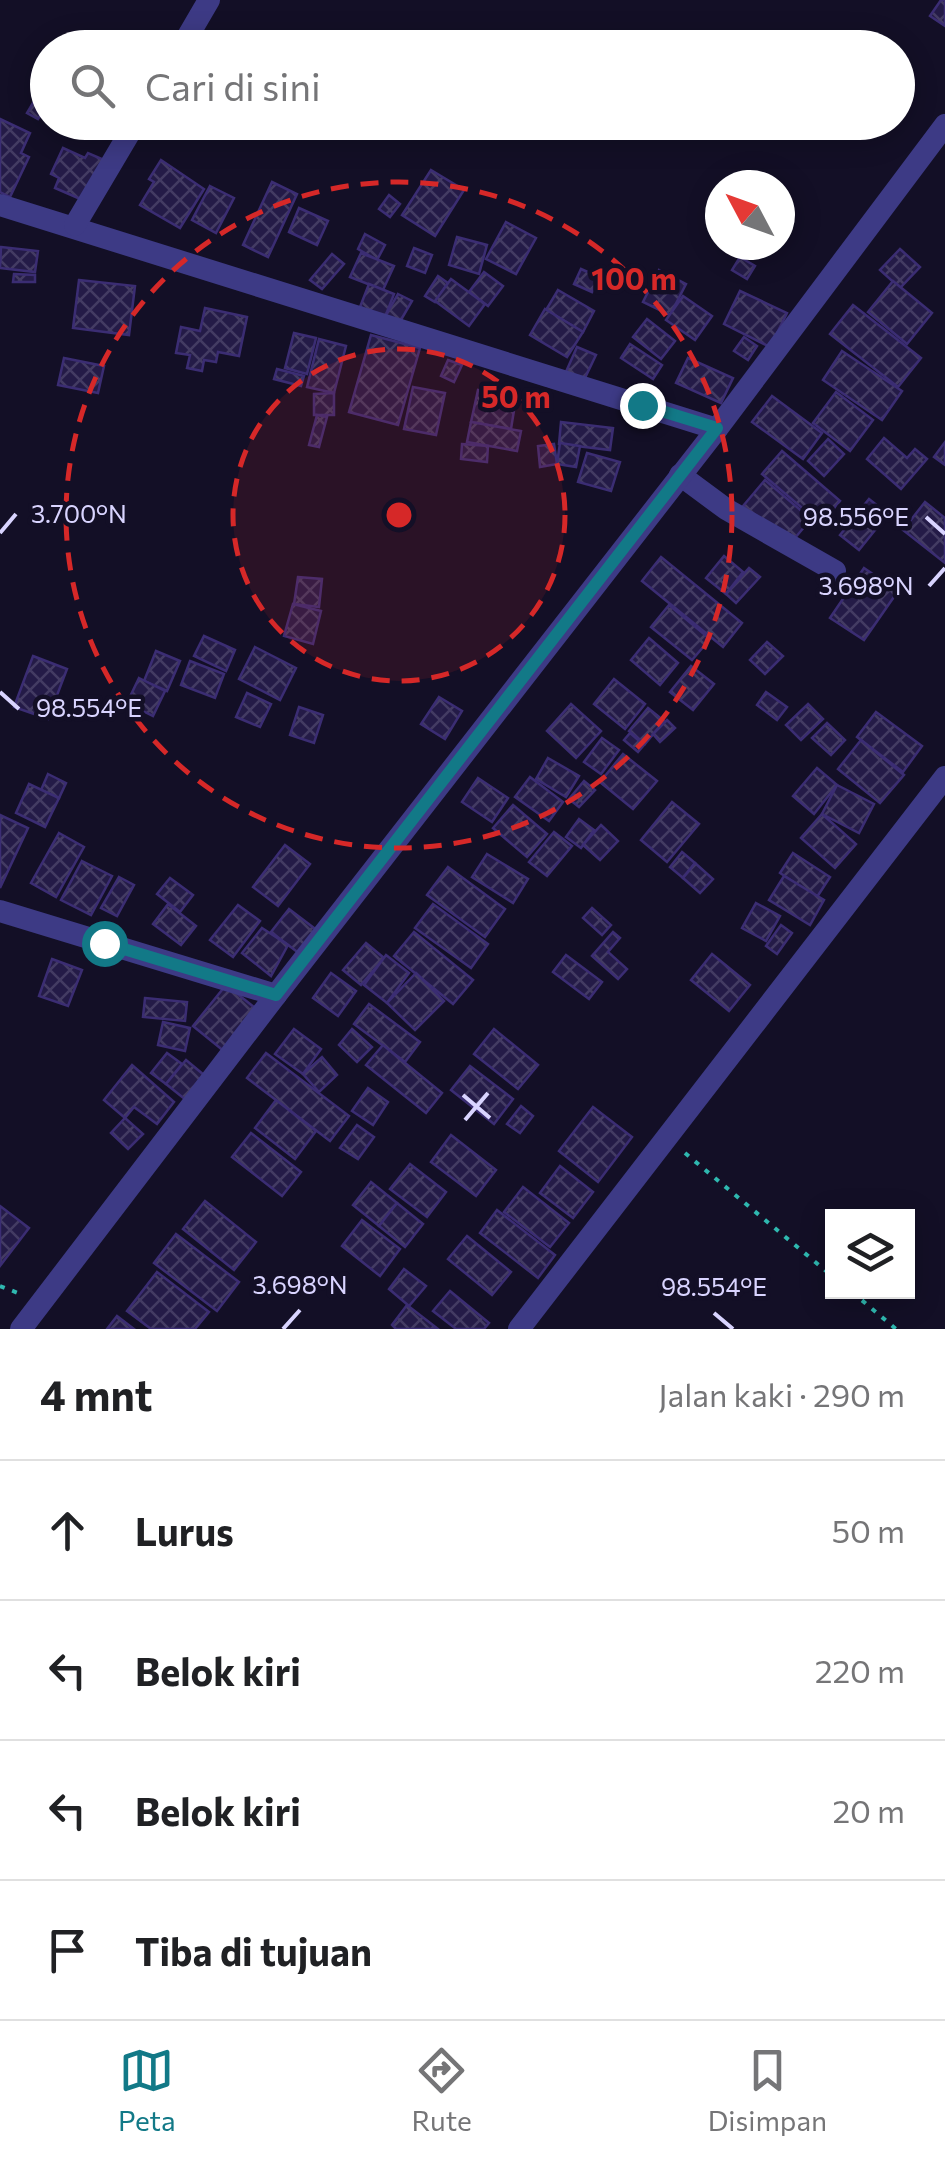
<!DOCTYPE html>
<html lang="id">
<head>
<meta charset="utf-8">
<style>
  :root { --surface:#fff; --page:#f2f2f2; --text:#202124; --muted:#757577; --line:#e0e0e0; --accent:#127987 }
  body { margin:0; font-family:Commissioner,sans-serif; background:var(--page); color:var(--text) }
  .controls { position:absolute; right:30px; bottom:30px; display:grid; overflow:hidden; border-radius:0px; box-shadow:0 5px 25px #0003 }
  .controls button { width:90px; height:90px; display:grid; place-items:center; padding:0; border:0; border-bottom:2px solid var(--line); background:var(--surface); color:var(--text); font:50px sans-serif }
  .compass { position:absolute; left:705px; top:170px; width:90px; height:90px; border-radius:50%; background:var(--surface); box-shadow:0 5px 25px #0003; rotate:311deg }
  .stop { position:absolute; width:30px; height:30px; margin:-22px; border:8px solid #127987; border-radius:50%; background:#fff }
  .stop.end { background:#127987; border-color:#fff; box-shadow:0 2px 10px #0008 }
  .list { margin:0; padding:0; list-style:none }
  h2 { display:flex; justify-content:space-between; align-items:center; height:130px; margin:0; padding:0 40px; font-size:42px }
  h2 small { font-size:32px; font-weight:400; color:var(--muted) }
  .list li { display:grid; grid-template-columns:65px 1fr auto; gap:30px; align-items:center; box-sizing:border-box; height:140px; padding:0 40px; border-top:2px solid var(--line) }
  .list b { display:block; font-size:38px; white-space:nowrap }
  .list em { font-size:32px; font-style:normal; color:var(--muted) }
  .icon { flex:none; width:55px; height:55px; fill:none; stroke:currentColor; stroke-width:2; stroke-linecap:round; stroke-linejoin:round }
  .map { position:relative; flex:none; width:945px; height:1329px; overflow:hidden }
  .search { position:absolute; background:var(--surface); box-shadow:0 5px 25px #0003; left:30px; right:30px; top:30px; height:110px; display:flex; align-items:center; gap:25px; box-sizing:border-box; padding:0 35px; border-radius:55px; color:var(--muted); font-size:38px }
  .sheet { height:690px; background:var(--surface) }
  nav { display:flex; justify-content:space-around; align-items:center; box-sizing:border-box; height:140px; border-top:2px solid var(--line); background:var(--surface); font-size:28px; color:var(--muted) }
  nav a { display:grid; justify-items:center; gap:5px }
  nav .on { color:var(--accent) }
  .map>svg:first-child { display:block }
  .building { fill:url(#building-cross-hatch); stroke:#3b2d73; stroke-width:2.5 }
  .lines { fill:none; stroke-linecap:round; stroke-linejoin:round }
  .path { stroke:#2fb8b0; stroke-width:4; stroke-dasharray:5 8; stroke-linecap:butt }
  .street { stroke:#3d3a85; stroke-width:22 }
  .route { stroke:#127987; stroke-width:12 }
  .ticks { fill:none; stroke:#d9d4ff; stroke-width:4 }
  .ring { fill:none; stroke:#d62828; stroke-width:5; stroke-dasharray:18 12 }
  .ticks-label { font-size:25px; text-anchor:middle; fill:#d9d4ff; stroke:#130f26; stroke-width:9; stroke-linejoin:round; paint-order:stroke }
  .centre { fill:#d62828; stroke:#130f26; stroke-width:5 }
  .ring-label { font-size:30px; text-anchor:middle; font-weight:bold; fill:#d62828; stroke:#130f26; stroke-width:9; stroke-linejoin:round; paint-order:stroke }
</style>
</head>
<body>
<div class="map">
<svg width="945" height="1329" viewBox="0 0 945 1329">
  <defs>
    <pattern id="building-cross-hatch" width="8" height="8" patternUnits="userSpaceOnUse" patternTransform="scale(2.5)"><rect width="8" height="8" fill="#241b47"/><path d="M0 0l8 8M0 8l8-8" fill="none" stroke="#433b63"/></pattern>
  </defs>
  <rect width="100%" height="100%" fill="#130f26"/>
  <g class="building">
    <polygon points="941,0 945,0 945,26 930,16"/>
    <polygon points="43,86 48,89 48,104 38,119 27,113"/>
    <polygon points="0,119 30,133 21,153 29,157 10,197 0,192"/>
    <polygon points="63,148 85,158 88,153 104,160 85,201 55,188 59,178 51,174"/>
    <polygon points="161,160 204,189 180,228 140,205 154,182 149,179"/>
    <polygon points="431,170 464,190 435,236 402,215"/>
    <polygon points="272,182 297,194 268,257 243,245"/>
    <polygon points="210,186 234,198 216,233 192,220"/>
    <polygon points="389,195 400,204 390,217 379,209"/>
    <polygon points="299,208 328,221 317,245 289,232"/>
    <polygon points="506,222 536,238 516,274 486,259"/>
    <polygon points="365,234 385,245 377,260 358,249"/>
    <polygon points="457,237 487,245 479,274 449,265"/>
    <polygon points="1,247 38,251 35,272 0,268"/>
    <polygon points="414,248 432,255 425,273 407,266"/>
    <polygon points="900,249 920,267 900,288 880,270"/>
    <polygon points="361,253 394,266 383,290 350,277"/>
    <polygon points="332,254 344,264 322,289 310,280"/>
    <polygon points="740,257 755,266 747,279 732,270"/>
    <polygon points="581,269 599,277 592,292 574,284"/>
    <polygon points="659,270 686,284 670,315 643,302"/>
    <polygon points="484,272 503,286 488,306 469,292"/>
    <polygon points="14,274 35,275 35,282 13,282"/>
    <polygon points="438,276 448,283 435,302 425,296"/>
    <polygon points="451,279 485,304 469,326 435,301"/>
    <polygon points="79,280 135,286 129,335 73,328"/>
    <polygon points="893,281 932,313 907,344 868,312"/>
    <polygon points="369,284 394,294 385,317 360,307"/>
    <polygon points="558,290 594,311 583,332 546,310"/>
    <polygon points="740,291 787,313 770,347 724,324"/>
    <polygon points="398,294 412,301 398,325 385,317"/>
    <polygon points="683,296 712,316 695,340 666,320"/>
    <polygon points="853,305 921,358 898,387 830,334"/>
    <polygon points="205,308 247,317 239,356 218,352 216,362 204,360 202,371 187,368 190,355 176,353 181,327 200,331"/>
    <polygon points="545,309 583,332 567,357 530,335"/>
    <polygon points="647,319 675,341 661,359 633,337"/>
    <polygon points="294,333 316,338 307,374 285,368"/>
    <polygon points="371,335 420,348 398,425 349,412"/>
    <polygon points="744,337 757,346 748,360 734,351"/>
    <polygon points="319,339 346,346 334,393 307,387"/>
    <polygon points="630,344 662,365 653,379 621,358"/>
    <polygon points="577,347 596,355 583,382 565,374"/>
    <polygon points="842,351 902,391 882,420 823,380"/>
    <polygon points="64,358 104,366 98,393 58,385"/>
    <polygon points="688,358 733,378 721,403 676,383"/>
    <polygon points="448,360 462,365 454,382 441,376"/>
    <polygon points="277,369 304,376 301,386 274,379"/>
    <polygon points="413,387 445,393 436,435 404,429"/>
    <polygon points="478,390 516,398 511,429 471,422"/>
    <polygon points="836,392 873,420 850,451 813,423"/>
    <polygon points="334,393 334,415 314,415 314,394"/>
    <polygon points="772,396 822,433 803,459 752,422"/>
    <polygon points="317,415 327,417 319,447 309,445"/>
    <polygon points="471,422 521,431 517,451 467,442"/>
    <polygon points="561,422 613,428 610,450 559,444"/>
    <polygon points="884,438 907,458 915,449 927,459 901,489 867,459"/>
    <polygon points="828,439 844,454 824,476 808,461"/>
    <polygon points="945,442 945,465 934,457"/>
    <polygon points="560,443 580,446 576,467 557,464"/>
    <polygon points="462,444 488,446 487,462 461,459"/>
    <polygon points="554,444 557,464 540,467 538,446"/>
    <polygon points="782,451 840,501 821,524 762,474"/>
    <polygon points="587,453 620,462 611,491 578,482"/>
    <polygon points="765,480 811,519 789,545 743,506"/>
    <polygon points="869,499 888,514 859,550 840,535"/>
    <polygon points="925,502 945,518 945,563 903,530"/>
    <polygon points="724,556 743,572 726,594 706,578"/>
    <polygon points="661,557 742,623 723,647 642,581"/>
    <polygon points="749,568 760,577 736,603 726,594"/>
    <polygon points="864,568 898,591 864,640 830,618"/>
    <polygon points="298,577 322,579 319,607 294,604"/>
    <polygon points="293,604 321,611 313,644 284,636"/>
    <polygon points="669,605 710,639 692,660 651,627"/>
    <polygon points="204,636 235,650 226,671 194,656"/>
    <polygon points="649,638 678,663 660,685 631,660"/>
    <polygon points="767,642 783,656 765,674 750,660"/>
    <polygon points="255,647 296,668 280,700 239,679"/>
    <polygon points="156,651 180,661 167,691 144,681"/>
    <polygon points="33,656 67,669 48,719 14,707"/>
    <polygon points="190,661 224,674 215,698 181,685"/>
    <polygon points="691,666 714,684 693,710 670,692"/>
    <polygon points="139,678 165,691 153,716 127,703"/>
    <polygon points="614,679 645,704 625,729 594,704"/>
    <polygon points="766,692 787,707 777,720 757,705"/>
    <polygon points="247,693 271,704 260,727 236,717"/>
    <polygon points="439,697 462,711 445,739 421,724"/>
    <polygon points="571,704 601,731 576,758 547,731"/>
    <polygon points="808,704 823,719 801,740 786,725"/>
    <polygon points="299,707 323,715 314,743 290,735"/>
    <polygon points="648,708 664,721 645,744 629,731"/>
    <polygon points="876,712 922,746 903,772 857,737"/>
    <polygon points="667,720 675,728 660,742 653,734"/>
    <polygon points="827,723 845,740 831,755 812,738"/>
    <polygon points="630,733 644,745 638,752 624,740"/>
    <polygon points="602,738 619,750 601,774 584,762"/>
    <polygon points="861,740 904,775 880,803 838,769"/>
    <polygon points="623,754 657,781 633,809 600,782"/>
    <polygon points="548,758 579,776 566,797 536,779"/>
    <polygon points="817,768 837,785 814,814 793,796"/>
    <polygon points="48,774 66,783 59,798 41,790"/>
    <polygon points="530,777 563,802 549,821 515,797"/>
    <polygon points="478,778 508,798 492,822 462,802"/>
    <polygon points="584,781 595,790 579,807 569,799"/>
    <polygon points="29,784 59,798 45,827 16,813"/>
    <polygon points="837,785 874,804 859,833 822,814"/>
    <polygon points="672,802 699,824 667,862 641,840"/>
    <polygon points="513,805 547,834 527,857 493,828"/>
    <polygon points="822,814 856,844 835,868 801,838"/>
    <polygon points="0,815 28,828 0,888"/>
    <polygon points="579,819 594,830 581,848 566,837"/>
    <polygon points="601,825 618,841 600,860 583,845"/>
    <polygon points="554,832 572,846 547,876 529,862"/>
    <polygon points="59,833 84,847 56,897 31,883"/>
    <polygon points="285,845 310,864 278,906 253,887"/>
    <polygon points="682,852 695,863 683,878 670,867"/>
    <polygon points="793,853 830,877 817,897 780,873"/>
    <polygon points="487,854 528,879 513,903 472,877"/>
    <polygon points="82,861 112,876 91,915 61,900"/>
    <polygon points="695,863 713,879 700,893 683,878"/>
    <polygon points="448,867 505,909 485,937 427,895"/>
    <polygon points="784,876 824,900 810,925 769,900"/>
    <polygon points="119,877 134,885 117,916 101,908"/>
    <polygon points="170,878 193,895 180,912 157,894"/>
    <polygon points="756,903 780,916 766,941 742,928"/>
    <polygon points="168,904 196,926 181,945 153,924"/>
    <polygon points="433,904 488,944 471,968 415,928"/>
    <polygon points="238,905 260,921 233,957 210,940"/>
    <polygon points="592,908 611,925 602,935 583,918"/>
    <polygon points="289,909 318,931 300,954 271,932"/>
    <polygon points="781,925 792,933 777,954 766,946"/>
    <polygon points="262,928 288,945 271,976 242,953"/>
    <polygon points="414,932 473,980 453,1004 394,956"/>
    <polygon points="613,932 620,938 608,952 627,969 618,979 592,956"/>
    <polygon points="366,943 384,958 361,985 343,970"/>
    <polygon points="712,954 750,985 729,1011 691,980"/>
    <polygon points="386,955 409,973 387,1003 364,985"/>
    <polygon points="566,955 602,982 589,999 553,972"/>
    <polygon points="52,959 82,970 68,1006 39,996"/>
    <polygon points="331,973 356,991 338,1016 313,998"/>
    <polygon points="416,973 444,1001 415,1030 387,1003"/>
    <polygon points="226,985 259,1011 225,1052 193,1026"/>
    <polygon points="145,998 187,1002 185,1021 143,1017"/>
    <polygon points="369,1004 420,1042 405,1062 354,1024"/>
    <polygon points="163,1022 190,1028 185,1051 158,1045"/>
    <polygon points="294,1029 321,1049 303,1074 275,1054"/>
    <polygon points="352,1029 372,1047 357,1062 339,1045"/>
    <polygon points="494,1029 538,1065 518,1089 474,1054"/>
    <polygon points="383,1045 442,1093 426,1113 366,1065"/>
    <polygon points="167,1053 182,1064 166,1084 151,1073"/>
    <polygon points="266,1053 349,1116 330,1141 247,1078"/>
    <polygon points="322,1057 337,1075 319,1092 303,1074"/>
    <polygon points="186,1060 210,1080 191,1104 166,1084"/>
    <polygon points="132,1065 174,1102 157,1124 134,1107 125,1118 104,1100"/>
    <polygon points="470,1066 513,1099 494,1124 451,1090"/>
    <polygon points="368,1088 388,1102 373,1125 352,1111"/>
    <polygon points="276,1100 316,1131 295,1159 255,1128"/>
    <polygon points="521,1106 533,1116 520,1133 507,1124"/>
    <polygon points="593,1107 632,1137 598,1182 559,1151"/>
    <polygon points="125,1118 143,1134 128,1149 111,1133"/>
    <polygon points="357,1125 374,1137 358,1159 340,1148"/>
    <polygon points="251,1133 301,1172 282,1196 232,1157"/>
    <polygon points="451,1135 496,1170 476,1196 431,1162"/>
    <polygon points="410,1164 446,1192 427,1217 390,1189"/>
    <polygon points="560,1166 593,1192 573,1218 540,1193"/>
    <polygon points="371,1182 397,1203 379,1226 353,1205"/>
    <polygon points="523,1187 569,1223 550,1247 504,1212"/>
    <polygon points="205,1201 256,1242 234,1270 183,1229"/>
    <polygon points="397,1203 423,1224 405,1247 379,1226"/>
    <polygon points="0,1206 29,1228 0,1266"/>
    <polygon points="497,1210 555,1255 538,1278 480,1233"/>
    <polygon points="362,1220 400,1249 380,1276 342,1246"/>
    <polygon points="176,1234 239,1282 217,1311 154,1263"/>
    <polygon points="467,1236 511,1272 492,1295 448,1259"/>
    <polygon points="404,1269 426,1286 409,1306 389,1289"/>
    <polygon points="157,1272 209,1312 195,1329 151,1329 127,1311"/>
    <polygon points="450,1291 489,1323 484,1329 456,1329 433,1311"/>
    <polygon points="407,1305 438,1329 396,1329 392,1325"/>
    <polygon points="117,1316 134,1329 107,1329"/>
  </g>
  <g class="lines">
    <g class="path">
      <polyline points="685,1153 832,1276"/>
      <polyline points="0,1286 18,1293"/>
      <polyline points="852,1292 896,1329"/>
    </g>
    <g class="street">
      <polyline points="181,48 209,0"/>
      <polyline points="0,205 717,429"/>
      <polyline points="75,225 136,122"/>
      <polyline points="680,475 726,509 835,571"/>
      <polyline points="0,911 276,995"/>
      <polyline points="21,1329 276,995 717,429 945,125"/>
      <polyline points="519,1329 945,777"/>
    </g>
  </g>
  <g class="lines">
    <polyline class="route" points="104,943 276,995 717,428 642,405"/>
  </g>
  <path class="ticks" d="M926 517 945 534M0 533 16 514M929 586 945 568M0 692 19 709M463 1095 490 1118M465 1120 488 1093M714 1313 733 1329M283 1329 300 1310"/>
  <circle cx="399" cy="515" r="166" fill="#d62828" fill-opacity=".12"/>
  <g class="ring">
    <circle cx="399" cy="515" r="166"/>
    <circle cx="399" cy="515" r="333"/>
  </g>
  <g class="ticks-label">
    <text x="79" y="523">3.700°N</text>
    <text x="856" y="526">98.556°E</text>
    <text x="866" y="595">3.698°N</text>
    <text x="89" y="717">98.554°E</text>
    <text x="300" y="1294">3.698°N</text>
    <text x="714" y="1296">98.554°E</text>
  </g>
  <circle cx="399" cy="515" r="15" class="centre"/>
  <g class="ring-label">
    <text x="634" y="290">100 m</text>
    <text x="516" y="408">50 m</text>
  </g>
</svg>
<div class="controls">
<button><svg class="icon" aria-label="layers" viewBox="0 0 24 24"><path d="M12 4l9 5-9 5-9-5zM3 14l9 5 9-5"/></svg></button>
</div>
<svg class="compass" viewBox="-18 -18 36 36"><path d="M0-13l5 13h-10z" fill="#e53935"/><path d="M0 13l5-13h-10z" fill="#757577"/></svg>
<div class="stop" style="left:104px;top:943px"></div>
<div class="stop end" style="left:642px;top:405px"></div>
<div class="search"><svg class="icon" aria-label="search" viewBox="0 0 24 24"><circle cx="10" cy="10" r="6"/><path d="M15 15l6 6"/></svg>Cari di sini</div>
</div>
<section class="sheet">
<h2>4 mnt<small>Jalan kaki · 290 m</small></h2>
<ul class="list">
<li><svg class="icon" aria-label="ahead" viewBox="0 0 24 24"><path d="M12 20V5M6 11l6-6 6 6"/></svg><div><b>Lurus</b></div><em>50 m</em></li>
<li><svg class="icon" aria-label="left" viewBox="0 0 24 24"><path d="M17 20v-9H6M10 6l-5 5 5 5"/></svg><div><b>Belok kiri</b></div><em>220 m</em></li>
<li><svg class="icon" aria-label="left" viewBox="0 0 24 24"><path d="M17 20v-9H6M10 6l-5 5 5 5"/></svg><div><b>Belok kiri</b></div><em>20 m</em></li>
<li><svg class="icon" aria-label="arrive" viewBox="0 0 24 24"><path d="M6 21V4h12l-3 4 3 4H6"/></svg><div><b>Tiba di tujuan</b></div></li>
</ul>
</section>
<nav>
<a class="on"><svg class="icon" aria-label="map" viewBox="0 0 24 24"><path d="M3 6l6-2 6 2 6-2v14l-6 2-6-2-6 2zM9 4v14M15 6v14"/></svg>Peta</a>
<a><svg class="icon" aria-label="directions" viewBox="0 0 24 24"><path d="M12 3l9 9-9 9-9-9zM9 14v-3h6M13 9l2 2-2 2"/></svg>Rute</a>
<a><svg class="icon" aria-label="saved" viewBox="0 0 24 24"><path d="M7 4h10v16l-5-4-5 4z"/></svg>Disimpan</a>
</nav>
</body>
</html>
